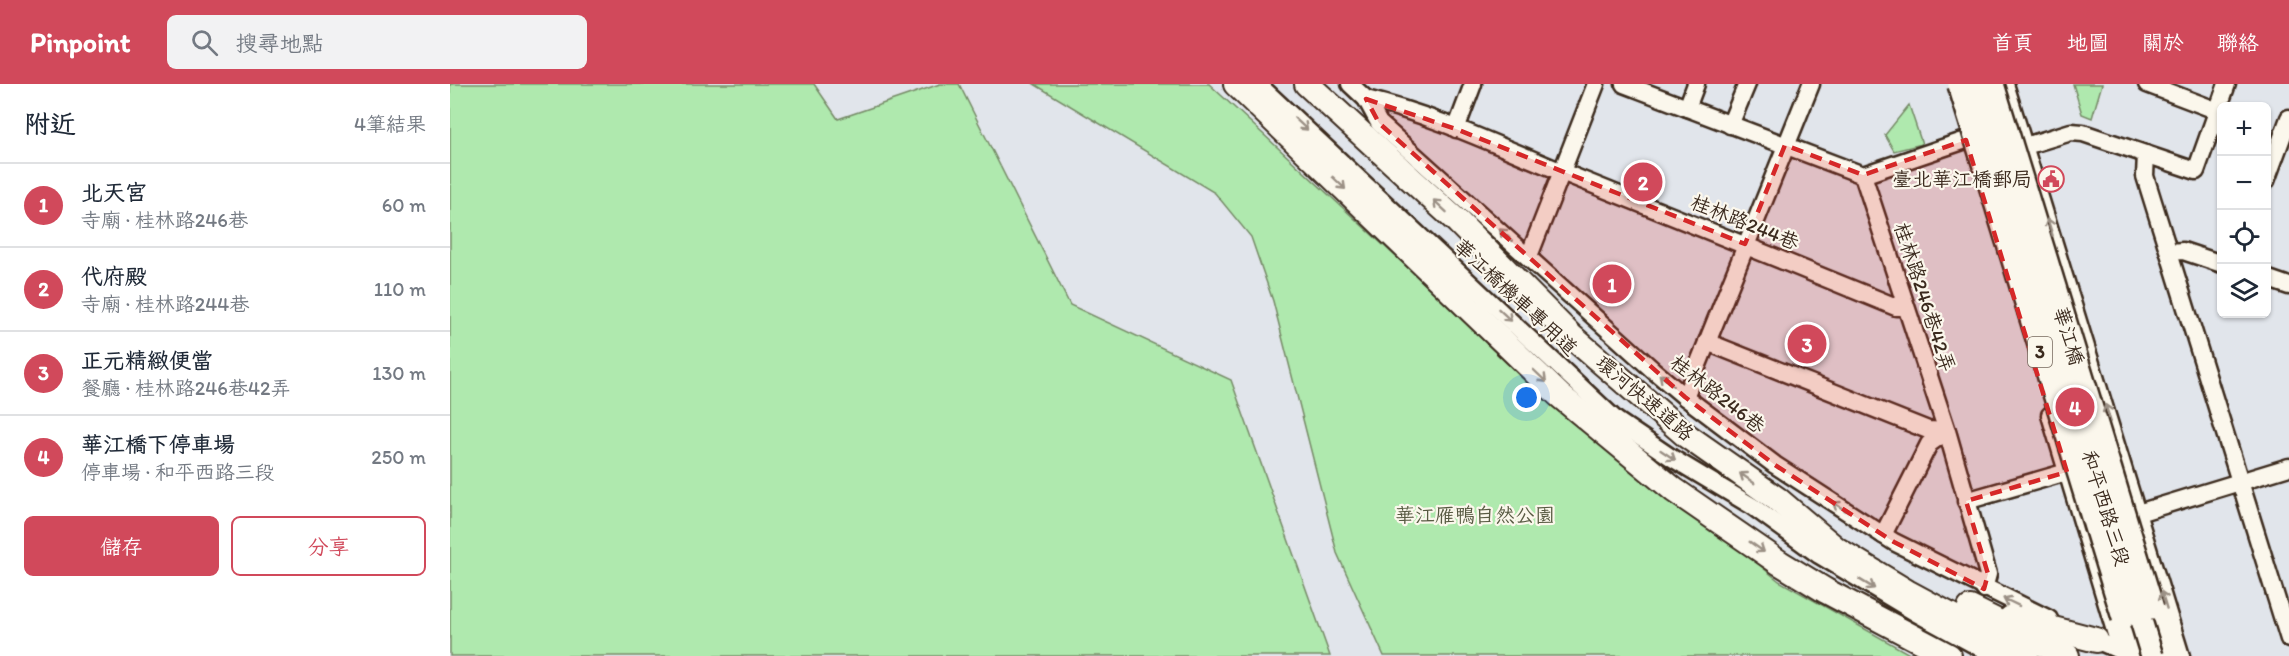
<!DOCTYPE html>
<html lang="zh-TW">
<head>
<meta charset="utf-8">
<style>
  :root { --surface:#fff; --page:#f2f2f3; --text:#1f2937; --muted:#747a83; --line:#e0e1e3; --accent:#d1495b }
  body { margin:0; font-family:Itim,"LXGW WenKai TC",sans-serif; background:var(--page); color:var(--text) }
  .controls { position:absolute; right:18px; top:18px; display:grid; overflow:hidden; border-radius:9px; box-shadow:0 2px 4px #0004 }
  .controls button { width:54px; height:54px; display:grid; place-items:center; padding:0; border:0; border-bottom:2px solid var(--line); background:var(--surface); color:var(--text); font:30px sans-serif }
  .you { position:absolute; left:1077px; top:314px; width:21px; height:21px; margin:-15px; border:4px solid #fff; border-radius:50%; background:#1a73e8; box-shadow:0 0 0 9px #1a73e833 }
  .badge { display:grid; place-items:center; width:39px; height:39px; border-radius:50%; background:var(--accent); color:#fff; font-size:20px; font-weight:700 }
  .pin { position:absolute; translate:-50% -50%; border:3px solid #fff; box-shadow:0 2px 6px #0006 }
  .list { margin:0; padding:0; list-style:none }
  h2 { display:flex; justify-content:space-between; align-items:center; height:78px; margin:0; padding:0 24px; font-size:26px }
  h2 small { font-size:20px; font-weight:400; color:var(--muted) }
  .list li { display:grid; grid-template-columns:39px 1fr auto; gap:18px; align-items:center; box-sizing:border-box; height:84px; padding:0 24px; border-top:2px solid var(--line) }
  .list b { display:block; font-size:22px; white-space:nowrap }
  .list p { margin:0; font-size:20px; white-space:nowrap; color:var(--muted) }
  .list em { font-size:20px; font-style:normal; color:var(--muted) }
  .actions { display:flex; gap:12px; padding:18px 24px }
  .actions a { flex:1; padding:14px 0; border:2px solid var(--accent); border-radius:9px; text-align:center; font-size:21px; color:var(--accent) }
  .actions .main { background:var(--accent); color:#fff }
  .icon { flex:none; width:33px; height:33px; fill:none; stroke:currentColor; stroke-width:2; stroke-linecap:round; stroke-linejoin:round }
  .map { position:relative; flex:none; width:1839px; height:572px; overflow:hidden }
  header { display:flex; align-items:center; gap:36px; box-sizing:border-box; height:84px; padding:0 30px; background:var(--accent); color:#fff }
  header strong { font-size:28px }
  nav { display:flex; gap:33px; margin-inline-start:auto; font-size:21px }
  .search { width:420px; height:54px; background:var(--page); display:flex; align-items:center; gap:15px; box-sizing:border-box; padding:0 21px; border-radius:9px; color:var(--muted); font-size:22px }
  main { display:flex }
  aside { flex:1; background:var(--surface) }
  .map>svg:first-child { display:block }
  .green { fill:#afe9ae; stroke:#758a66; stroke-width:1.5 }
  .lines { fill:none; stroke-linecap:round; stroke-linejoin:round }
  .minor-casing { stroke:#3b2a1e; stroke-width:21 }
  .major-casing { stroke:#3b2a1e; stroke-width:26 }
  .highway-casing { stroke:#3b2a1e; stroke-width:28 }
  .minor { stroke:#fbf7ec; stroke-width:16 }
  .major { stroke:#fbf7ec; stroke-width:21 }
  .highway { stroke:#fbf7ec; stroke-width:24 }
  .major-bridge-casing { stroke:#3b2a1e; stroke-width:26; stroke-linecap:butt }
  .major-bridge { stroke:#fbf7ec; stroke-width:21 }
  .oneway { stroke:#9b9085 }
  .marked { fill:#d62828; fill-opacity:0.2; stroke:#d62828; stroke-width:4.5; stroke-dasharray:12 8; stroke-linejoin:round }
  .labels { text-anchor:middle; dominant-baseline:central; stroke-width:4.5; stroke-linejoin:round; paint-order:stroke }
  .shield { fill:#fbf7ec; stroke:#75685c; stroke-width:1.5 }
  .shield-label { font-size:18px; font-weight:bold; fill:#3b2a1e }
  .poi-label { font-size:20px; fill:#3b2a1e; stroke:#fbf7ec; text-anchor:end }
  .street-label { font-size:20px; fill:#3b2a1e; stroke:#fbf7ec }
  .park-label { font-size:20px; fill:#585a42; stroke:#fbf7ec }
</style>
</head>
<body>
<header>
<strong>Pinpoint</strong>
<div class="search"><svg class="icon" aria-label="search" viewBox="0 0 24 24"><circle cx="10" cy="10" r="6"/><path d="M15 15l6 6"/></svg>搜尋地點</div>
<nav><a>首頁</a><a>地圖</a><a>關於</a><a>聯絡</a></nav>
</header>
<main>
<aside>
<h2>附近<small>4筆結果</small></h2>
<ul class="list">
<li><span class="badge">1</span><div><b>北天宮</b><p>寺廟 · 桂林路246巷</p></div><em>60 m</em></li>
<li><span class="badge">2</span><div><b>代府殿</b><p>寺廟 · 桂林路244巷</p></div><em>110 m</em></li>
<li><span class="badge">3</span><div><b>正元精緻便當</b><p>餐廳 · 桂林路246巷42弄</p></div><em>130 m</em></li>
<li><span class="badge">4</span><div><b>華江橋下停車場</b><p>停車場 · 和平西路三段</p></div><em>250 m</em></li>
</ul>
<div class="actions"><a class="main">儲存</a><a>分享</a></div>
</aside>
<div class="map">
<svg width="1839" height="572" viewBox="0 0 1839 572">
  <rect width="100%" height="100%" fill="#e1e5eb"/>
  <filter id="ink" filterUnits="userSpaceOnUse"><feTurbulence type="fractalNoise" baseFrequency=".0167" numOctaves="2"/><feDisplacementMap in="SourceGraphic" scale="12" xChannelSelector="R" yChannelSelector="G"/><feConvolveMatrix kernelMatrix="1 2 1 2 8 2 1 2 1" color-interpolation-filters="sRGB"/></filter>
  <g filter="url(#ink)">
    <g class="green">
      <polygon points="0,0 364,0 388,35 490,0 509,0 620,221 781,296 880,572 0,572"/>
      <polygon points="584,0 759,0 1062,280 1329,497 1463,572 934,572 887,469 823,217 801,153 765,109"/>
      <polygon points="1623,0 1652,0 1642,34 1632,30"/>
      <polygon points="1459,21 1472,60 1444,67 1435,51"/>
    </g>
    <g class="lines">
      <g class="minor-casing">
        <g id="minor">
          <polyline points="808,0 1166,336 1222,374 1302,422 1369,471 1466,529 1545,572"/>
          <polyline points="900,0 916,15 929,39 1203,286 1235,313 1325,381 1444,458 1599,535"/>
          <polyline points="1174,0 1413,91 1516,56"/>
          <polyline points="1555,0 1731,572"/>
          <polyline points="1697,0 1768,27"/>
          <path d="M916 15C984 31 1048 62 1112 88 1224 133 1335 177 1446 223H1455"/>
          <polyline points="1237,24 1246,0"/>
          <polyline points="1280,41 1297,0"/>
          <polyline points="1006,45 1023,0"/>
          <polyline points="1575,62 1621,48 1633,49 1746,87 1777,0"/>
          <polyline points="1696,70 1695,92 1839,555"/>
          <polyline points="1413,91 1497,347 1538,490 1534,505"/>
          <polyline points="1816,97 1839,34"/>
          <polyline points="1720,168 1733,167 1772,180"/>
          <polyline points="1079,172 1146,0"/>
          <polyline points="1816,194 1839,202"/>
          <polyline points="1257,258 1478,346 1497,347"/>
          <polyline points="1235,313 1361,0"/>
          <polyline points="1600,331 1671,567"/>
          <polyline points="1516,417 1617,388"/>
          <polyline points="1680,428 1688,429 1839,383"/>
          <polyline points="1433,451 1479,360 1497,347"/>
          <polyline points="1636,552 1683,572"/>
        </g>
      </g>
      <g class="major-casing">
        <g id="major">
          <polyline points="1703,524 1717,572"/>
          <polyline points="1673,534 1685,572"/>
        </g>
      </g>
      <g class="highway-casing">
        <g id="highway">
          <polyline points="786,0 1109,311 1224,406 1330,479 1376,507 1499,572"/>
          <polyline points="857,0 1008,138 1121,252 1237,352 1327,415 1386,465 1457,508 1576,572"/>
          <polyline points="1520,524 1617,572"/>
          <polyline points="1561,534 1646,556"/>
        </g>
      </g>
      <use href="#minor" class="minor"/>
      <use href="#major" class="major"/>
      <use href="#highway" class="highway"/>
      <g class="major-bridge-casing">
        <g id="major-bridge">
          <polyline points="1525,0 1702,572"/>
          <polyline points="1543,0 1703,524"/>
          <polyline points="1509,1 1673,534"/>
        </g>
      </g>
      <use href="#major-bridge" class="major-bridge"/>
    </g>
    <defs><path id="oneway-shaft" d="M-6 0H5M1.5-3L5.5 0L1.5 3" fill="none" stroke-width="1.6" stroke-linecap="round" stroke-linejoin="round" transform="scale(1.5)"/></defs>
    <g class="oneway">
      <use href="#oneway-shaft" transform="translate(851 40) rotate(43)"/>
      <use href="#oneway-shaft" transform="translate(889 99) rotate(44)"/>
      <use href="#oneway-shaft" transform="translate(990 122) rotate(-137)"/>
      <use href="#oneway-shaft" transform="translate(1600 143) rotate(-107)"/>
      <use href="#oneway-shaft" transform="translate(1056 151) rotate(-138)"/>
      <use href="#oneway-shaft" transform="translate(1055 231) rotate(43)"/>
      <use href="#oneway-shaft" transform="translate(1090 292) rotate(44)"/>
      <use href="#oneway-shaft" transform="translate(1216 296) rotate(-139)"/>
      <use href="#oneway-shaft" transform="translate(1658 329) rotate(-107)"/>
      <use href="#oneway-shaft" transform="translate(1218 371) rotate(34)"/>
      <use href="#oneway-shaft" transform="translate(1297 394) rotate(-145)"/>
      <use href="#oneway-shaft" transform="translate(1390 423) rotate(-147)"/>
      <use href="#oneway-shaft" transform="translate(1307 463) rotate(35)"/>
      <use href="#oneway-shaft" transform="translate(1417 500) rotate(31)"/>
      <use href="#oneway-shaft" transform="translate(1714 516) rotate(-107)"/>
      <use href="#oneway-shaft" transform="translate(1561 518) rotate(-154)"/>
    </g>
  </g>
  <path class="marked" d="M916 15 1006 45 1295 160 1335 61 1413 91 1516 56 1617 388 1516 417 1538 490 1534 505 1444 458 1325 381 1235 313 929 39Z"/>
  <defs>
    <g id="civic-ring" transform="scale(1.35)"><circle r="9.5" fill="#fbf7ec" stroke="#d1495b" stroke-width="1.5"/><path d="M-.6-6.5H3V-4.5H.6V-3L4-1V1h2V6H-6V1h2V-1L-.6-3ZM-1.2 2.5V6h2.4V2.5Z" fill="#d1495b"/></g>
  </defs>
  <g fill-rule="evenodd">
    <use href="#civic-ring" x="1601" y="95"/>
  </g>
  <g class="labels">
    <rect class="shield" x="1578" y="253" width="24" height="30" rx="4.5"/>
    <g class="shield-label">
      <text x="1590" y="268">3</text>
    </g>
    <g class="poi-label">
      <text x="1582" y="95">臺北華江橋郵局</text>
    </g>
    <g class="street-label">
      <text transform="translate(1295 138) rotate(22)">桂林路244巷</text>
      <text transform="translate(1066 213) rotate(43)">華江橋機車專用道</text>
      <text transform="translate(1475 213) rotate(72)">桂林路246巷42弄</text>
      <text transform="translate(1619 252) rotate(73)">華江橋</text>
      <text transform="translate(1268 310) rotate(38)">桂林路246巷</text>
      <text transform="translate(1195 314) rotate(40)">環河快速道路</text>
      <text transform="translate(1656 424) rotate(73)">和平西路三段</text>
    </g>
    <g class="park-label">
      <text x="1025" y="431">華江雁鴨自然公園</text>
    </g>
  </g>
</svg>
<div class="controls">
<button>+</button>
<button>−</button>
<button><svg class="icon" aria-label="locate" viewBox="0 0 24 24"><circle cx="12" cy="12" r="6"/><path d="M12 2v4M12 18v4M2 12h4M18 12h4"/></svg></button>
<button><svg class="icon" aria-label="layers" viewBox="0 0 24 24"><path d="M12 4l9 5-9 5-9-5zM3 14l9 5 9-5"/></svg></button>
</div>
<div class="you"></div>
<div class="pin badge" style="left:1162px;top:200px">1</div>
<div class="pin badge" style="left:1193px;top:98px">2</div>
<div class="pin badge" style="left:1357px;top:260px">3</div>
<div class="pin badge" style="left:1625px;top:323px">4</div>
</div>
</main>
</body>
</html>
